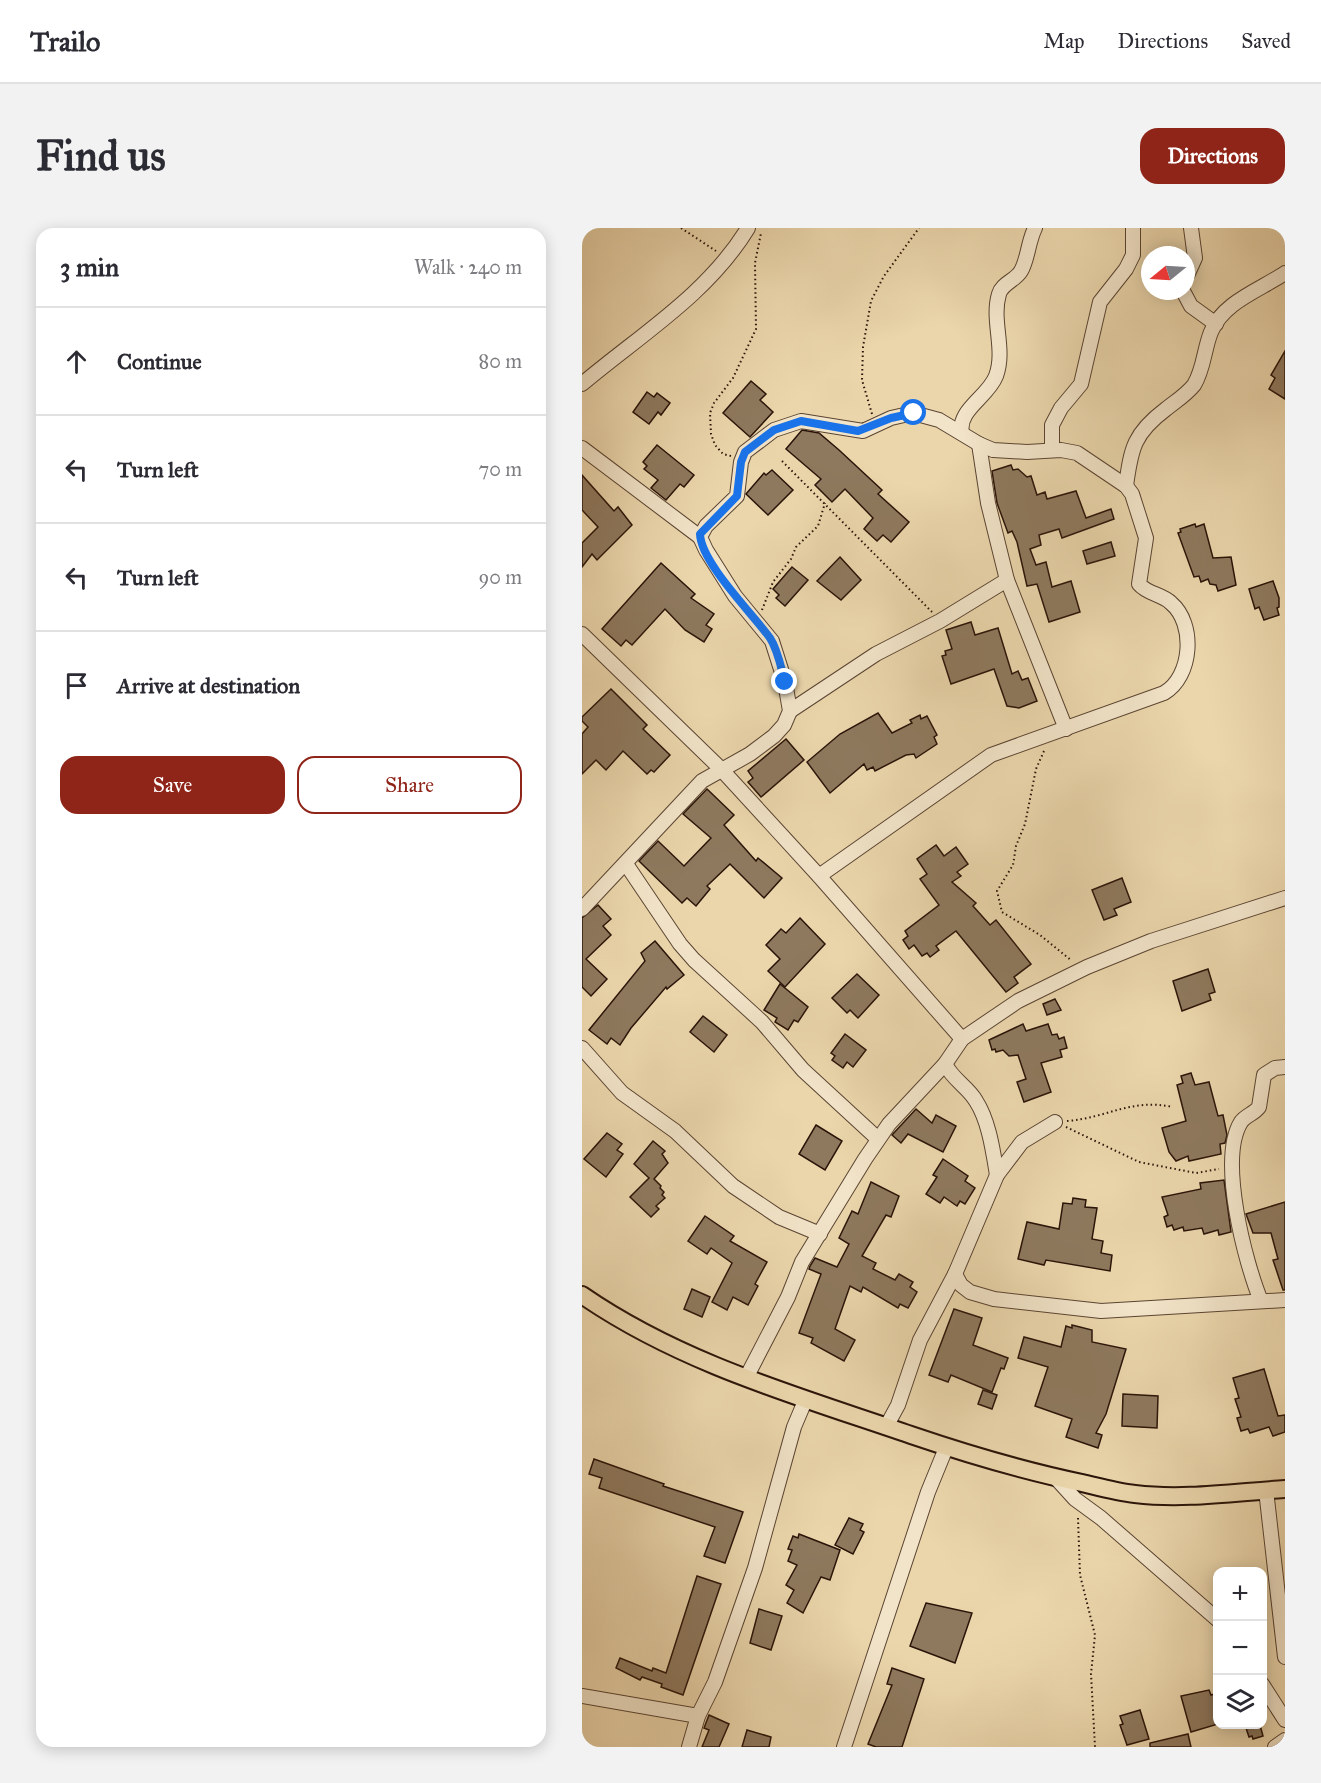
<!DOCTYPE html>
<html lang="en">
<head>
<meta charset="utf-8">
<style>
  :root { --surface:#fff; --page:#f2f2f3; --text:#2b2b33; --muted:#7c7c81; --line:#e1e1e2; --accent:#8f2418 }
  body { margin:0; font-family:"IM FELL Great Primer",serif; background:var(--page); color:var(--text) }
  .controls { position:absolute; right:18px; bottom:18px; display:grid; overflow:hidden; border-radius:12px; box-shadow:0 3px 15px #0003 }
  .controls button { width:54px; height:54px; display:grid; place-items:center; padding:0; border:0; border-bottom:2px solid var(--line); background:var(--surface); color:var(--text); font:30px sans-serif }
  .compass { position:absolute; left:559px; top:18px; width:54px; height:54px; border-radius:50%; background:var(--surface); box-shadow:0 3px 15px #0003; rotate:252deg }
  .stop { position:absolute; width:18px; height:18px; margin:-14px; border:4px solid #1a73e8; border-radius:50%; background:#fff }
  .stop.end { background:#1a73e8; border-color:#fff; box-shadow:0 2px 6px #0008 }
  .list { margin:0; padding:0; list-style:none }
  h2 { display:flex; justify-content:space-between; align-items:center; height:78px; margin:0; padding:0 24px; font-size:26px }
  h2 small { font-size:20px; font-weight:400; color:var(--muted) }
  .list li { display:grid; grid-template-columns:39px 1fr auto; gap:18px; align-items:center; box-sizing:border-box; height:108px; padding:0 24px; border-top:2px solid var(--line) }
  .list b { display:block; font-size:22px; white-space:nowrap }
  .list em { font-size:20px; font-style:normal; color:var(--muted) }
  .actions { display:flex; gap:12px; padding:18px 24px }
  .actions a { flex:1; padding:14px 0; border:2px solid var(--accent); border-radius:18px; text-align:center; font-size:21px; color:var(--accent) }
  .actions .main { background:var(--accent); color:#fff }
  .icon { flex:none; width:33px; height:33px; fill:none; stroke:currentColor; stroke-width:2; stroke-linecap:round; stroke-linejoin:round }
  .map { position:relative; flex:none; width:703px; height:1519px; overflow:hidden; border-radius:18px }
  header { display:flex; align-items:center; gap:36px; box-sizing:border-box; height:84px; padding:0 30px; background:var(--surface); border-bottom:2px solid var(--line) }
  header strong { font-size:28px }
  nav { display:flex; gap:33px; margin-inline-start:auto; font-size:21px }
  .intro { display:flex; align-items:center; justify-content:space-between; box-sizing:border-box; height:144px; padding:0 36px }
  h1 { margin:0; font-size:42px }
  .button { padding:15px 27px; border-radius:18px; background:var(--accent); color:#fff; font-size:21px; font-weight:700 }
  main { display:flex; gap:36px; padding:0 36px }
  aside { flex:1; background:var(--surface); border-radius:18px; box-shadow:0 3px 15px #0003 }
  .map>svg:first-child { display:block }
  .building { fill:#8e795e; stroke:#2a1409; stroke-width:1.5 }
  .lines { fill:none; stroke-linecap:round; stroke-linejoin:round }
  .minor-casing { stroke:#5a4432; stroke-width:16 }
  .major-casing { stroke:#2a1409; stroke-width:20 }
  .path { stroke:#2a1409; stroke-width:2; stroke-dasharray:1.5 3; stroke-linecap:butt }
  .minor { stroke:#f2e4c9; stroke-width:14 }
  .major { stroke:#ebd6ac; stroke-width:16 }
  .route { stroke:#1a73e8; stroke-width:8 }
</style>
</head>
<body>
<header>
<strong>Trailo</strong>
<nav><a>Map</a><a>Directions</a><a>Saved</a></nav>
</header>
<div class="intro"><h1>Find us</h1><a class="button">Directions</a></div>
<main>
<aside>
<h2>3 min<small>Walk · 240 m</small></h2>
<ul class="list">
<li><svg class="icon" aria-label="ahead" viewBox="0 0 24 24"><path d="M12 20V5M6 11l6-6 6 6"/></svg><div><b>Continue</b></div><em>80 m</em></li>
<li><svg class="icon" aria-label="left" viewBox="0 0 24 24"><path d="M17 20v-9H6M10 6l-5 5 5 5"/></svg><div><b>Turn left</b></div><em>70 m</em></li>
<li><svg class="icon" aria-label="left" viewBox="0 0 24 24"><path d="M17 20v-9H6M10 6l-5 5 5 5"/></svg><div><b>Turn left</b></div><em>90 m</em></li>
<li><svg class="icon" aria-label="arrive" viewBox="0 0 24 24"><path d="M6 21V4h12l-3 4 3 4H6"/></svg><div><b>Arrive at destination</b></div></li>
</ul>
<div class="actions"><a class="main">Save</a><a>Share</a></div>
</aside>
<div class="map">
<svg width="703" height="1519" viewBox="0 0 703 1519">
  <rect width="100%" height="100%" fill="#ebd6ac"/>
  <filter id="stains"><feTurbulence type="fractalNoise" baseFrequency=".00333" numOctaves="4"/><feColorMatrix values="0 0 0 0 .2 0 0 0 0 .09 0 0 0 0 .02 0 0 0 .5 -.17"/></filter>
  <radialGradient id="worn" r=".72"><stop offset=".6" stop-color="#630" stop-opacity="0"/><stop offset="1" stop-color="#630" stop-opacity=".3"/></radialGradient>
  <g class="building">
    <polygon points="703,123 703,171 687,161 693,150 689,147"/>
    <polygon points="169,153 184,166 178,172 191,184 168,209 141,185"/>
    <polygon points="65,164 72,169 75,165 88,175 79,187 76,184 67,196 51,184"/>
    <polygon points="220,202 237,205 257,222 300,262 296,266 327,294 309,314 301,307 295,313 282,301 291,290 263,261 250,274 233,257 239,251 204,221"/>
    <polygon points="75,217 112,247 102,259 98,256 84,272 69,260 76,252 62,241 65,238 61,234"/>
    <polygon points="429,237 431,242 436,241 445,249 449,248 455,267 463,264 465,271 494,263 504,290 529,281 532,291 480,310 477,301 457,307 459,317 448,321 454,337 464,334 470,359 489,353 498,384 467,394 455,356 445,358 435,314 430,303 426,305 415,275 410,243"/>
    <polygon points="190,242 211,262 186,287 164,266 182,245 184,247"/>
    <polygon points="0,247 32,283 36,279 50,297 15,332 10,326 0,339 0,315 16,299 0,282"/>
    <polygon points="613,296 614,299 622,296 631,330 649,329 654,357 636,363 634,357 628,356 626,351 619,354 617,348 612,349 596,305 599,304 598,301"/>
    <polygon points="529,314 533,328 505,336 501,323"/>
    <polygon points="258,329 279,352 259,372 235,353"/>
    <polygon points="79,335 113,366 109,370 132,386 124,397 130,401 122,414 103,402 83,381 50,417 44,412 39,418 20,401"/>
    <polygon points="210,339 226,352 203,378 194,370 197,367 191,361"/>
    <polygon points="691,353 697,370 697,379 695,380 697,387 682,392 677,379 673,381 667,361"/>
    <polygon points="389,394 393,407 416,400 430,446 436,443 440,452 446,450 455,473 437,480 425,478 412,441 369,456 360,428 364,427 363,423 370,421 364,402"/>
    <polygon points="29,461 65,497 61,501 88,527 72,544 69,542 65,546 41,523 24,542 14,532 0,546 0,506 6,499 0,493 0,489"/>
    <polygon points="296,485 310,505 330,495 328,492 338,487 339,491 345,488 355,507 352,509 355,516 334,530 332,526 324,527 293,543 291,539 285,542 282,536 248,565 225,534 258,506"/>
    <polygon points="204,511 222,532 179,569 166,554 171,550 166,543"/>
    <polygon points="125,561 152,587 142,597 174,633 176,630 200,650 182,670 148,636 125,658 128,661 114,678 105,670 100,675 57,633 76,613 102,638 129,610 101,586"/>
    <polygon points="354,617 362,628 374,619 386,636 375,644 379,648 370,654 394,675 391,678 408,697 414,692 449,736 432,749 436,755 424,764 374,703 354,718 357,722 348,729 345,725 340,728 332,717 327,721 321,712 326,708 323,703 357,677 338,651 345,646 335,631"/>
    <polygon points="540,650 549,674 532,681 535,687 522,692 510,662"/>
    <polygon points="16,677 29,691 21,698 29,707 4,731 25,751 9,768 0,759 0,690"/>
    <polygon points="218,690 243,716 203,759 186,743 198,731 184,717 199,701 204,705"/>
    <polygon points="73,713 102,747 85,761 84,759 49,800 38,817 29,810 25,816 7,802 63,733 59,725"/>
    <polygon points="626,741 633,764 627,766 629,772 600,783 591,753"/>
    <polygon points="275,746 297,767 276,790 268,782 265,785 250,770"/>
    <polygon points="198,756 226,779 216,794 212,792 206,802 193,794 195,790 182,782"/>
    <polygon points="473,771 479,782 465,787 461,776"/>
    <polygon points="121,788 145,807 132,824 108,804"/>
    <polygon points="441,796 444,803 466,796 470,807 475,806 477,811 482,809 485,820 478,822 480,829 459,835 469,864 442,874 435,854 444,851 436,827 427,828 421,822 414,824 413,821 410,822 407,812"/>
    <polygon points="263,806 284,822 271,839 265,834 261,840 250,832 253,828 249,825"/>
    <polygon points="609,845 613,857 627,854 636,888 641,887 645,907 643,915 638,916 639,926 607,933 606,928 594,933 587,924 580,900 604,893 595,857 601,855 599,848"/>
    <polygon points="334,881 350,895 354,887 374,898 361,924 326,906 319,915 310,907"/>
    <polygon points="234,897 260,913 243,942 217,926"/>
    <polygon points="25,905 40,916 35,922 41,926 24,949 2,931"/>
    <polygon points="71,913 83,923 80,926 86,935 72,951 79,958 78,960 82,964 80,967 83,970 74,978 77,981 69,989 48,969 67,950 52,936"/>
    <polygon points="361,931 386,948 383,953 393,960 383,976 378,973 375,978 362,969 358,975 344,966 355,949 351,947"/>
    <polygon points="642,952 649,1004 637,1007 636,1002 622,1006 620,1000 602,1003 601,999 592,1002 590,997 585,999 582,989 586,987 580,969 619,961 618,955"/>
    <polygon points="289,954 317,968 309,989 304,987 280,1028 294,1035 291,1041 313,1052 317,1046 331,1054 328,1059 335,1064 326,1080 318,1076 316,1080 281,1059 279,1064 268,1058 253,1101 273,1112 262,1133 229,1115 231,1110 217,1105 239,1046 227,1041 228,1038 233,1030 255,1039 267,1016 257,1010 270,983 276,986"/>
    <polygon points="491,970 504,972 503,979 515,980 510,1011 521,1013 519,1025 530,1027 528,1043 464,1032 462,1037 436,1031 445,994 477,1001 481,975 490,976"/>
    <polygon points="703,974 703,1062 701,1062 691,1032 696,1031 689,1005 671,1005 664,986"/>
    <polygon points="123,988 152,1008 148,1013 185,1034 173,1056 176,1058 166,1077 151,1069 145,1082 130,1074 150,1035 129,1020 125,1026 106,1013"/>
    <polygon points="110,1061 128,1069 120,1089 102,1081"/>
    <polygon points="372,1081 400,1090 391,1117 426,1130 422,1141 419,1140 410,1164 369,1147 366,1154 347,1147"/>
    <polygon points="490,1097 510,1102 510,1114 544,1121 524,1186 514,1205 520,1207 516,1220 484,1209 490,1191 453,1178 466,1139 436,1130 442,1109 479,1119 484,1098 490,1100"/>
    <polygon points="682,1141 696,1188 703,1187 703,1204 691,1208 687,1199 668,1205 666,1201 659,1203 655,1190 659,1189 653,1171 657,1170 651,1150"/>
    <polygon points="401,1162 415,1167 410,1181 396,1176"/>
    <polygon points="541,1166 576,1168 575,1200 540,1198"/>
    <polygon points="12,1231 82,1256 81,1258 161,1284 143,1335 122,1328 133,1299 17,1260 20,1250 7,1246"/>
    <polygon points="267,1290 281,1296 278,1302 282,1304 271,1326 253,1317"/>
    <polygon points="217,1306 258,1322 248,1352 239,1349 221,1385 205,1375 212,1362 204,1357 215,1337 206,1333 210,1322 206,1321 211,1308 216,1310"/>
    <polygon points="115,1348 139,1356 101,1467 79,1459 80,1456 60,1449 58,1452 34,1440 38,1430 70,1443 71,1440 84,1445"/>
    <polygon points="344,1375 390,1385 373,1435 328,1418"/>
    <polygon points="177,1381 200,1388 189,1422 168,1415"/>
    <polygon points="310,1440 342,1451 320,1519 294,1519 286,1516 310,1457 305,1456"/>
    <polygon points="627,1462 629,1467 636,1465 636,1496 609,1504 599,1468"/>
    <polygon points="558,1482 567,1511 545,1517 538,1497 541,1496 538,1488"/>
    <polygon points="127,1487 147,1496 137,1519 120,1519 127,1502 122,1500"/>
    <polygon points="663,1497 678,1497 681,1508 671,1511 670,1508 667,1509"/>
    <polygon points="165,1502 189,1509 187,1519 160,1519"/>
    <polygon points="606,1506 609,1519 568,1519 568,1515"/>
  </g>
  <g class="lines">
    <g class="minor-casing">
      <g id="minor">
        <polyline points="604,50 613,30 609,0"/>
        <polyline points="601,63 609,78 634,96"/>
        <path d="M0 156C58 107 126 66 166 0"/>
        <path d="M380 205C375 182 406 169 414 148 424 121 409 93 417 66 420 55 433 53 439 43 446 31 446 14 453 0"/>
        <polyline points="397,216 406,275 425,352 484,501"/>
        <polyline points="0,220 118,309"/>
        <polyline points="470,222 470,197 479,180 499,156 518,74 544,41 551,27 551,0"/>
        <path d="M544 258C549 220 552 205 584 181 594 173 604 167 612 157 622 141 622 121 629 104 641 74 678 62 703 45"/>
        <polyline points="0,406 139,541 237,648 380,811"/>
        <polyline points="208,483 294,426 358,393 425,352"/>
        <polyline points="44,636 98,716 112,732 180,794 221,842 296,911"/>
        <path d="M0 681 120 553 168 526 192 508 202 497 208 483 203 454 190 413 153 368 124 322 118 309 124 298 155 268 159 234 163 224 192 202 219 193 281 203 309 190 331 185 357 192 397 216 411 222 445 224 479 222 495 225 544 258 550 266 564 310 557 356C565 366 580 366 589 375 614 396 610 449 582 465L409 527 237 648"/>
        <polyline points="0,820 40,865 93,903 151,958 197,989 238,1006"/>
        <path d="M363 836C371 852 386 859 394 873 407 893 411 923 415 947"/>
        <polyline points="373,1046 379,1057 388,1064 412,1071 519,1083 703,1072"/>
        <path d="M679 1073C663 1034 636 931 659 894 664 887 672 886 677 879L682 847 693 840 703 839"/>
        <polyline points="164,1150 206,1069 220,1034 283,931 307,896 363,836 380,811 436,773 505,739 569,713 703,670"/>
        <polyline points="304,1199 316,1177 338,1112 373,1046 415,947 440,914 473,894"/>
        <polyline points="473,1249 493,1271 519,1290 636,1392"/>
        <polyline points="684,1262 703,1429"/>
        <polyline points="680,1456 703,1492"/>
        <polyline points="0,1468 116,1488"/>
        <polyline points="107,1519 116,1488 133,1454 173,1340 212,1199 223,1173"/>
        <polyline points="262,1519 346,1264 364,1220"/>
        <polyline points="693,1519 703,1512"/>
      </g>
    </g>
    <g class="major-casing">
      <path id="major" d="M0 1067C100 1136 216 1168 329 1207 385 1226 442 1243 500 1255 517 1259 535 1264 553 1266 602 1272 654 1264 703 1261"/>
    </g>
    <g class="path">
      <polyline points="99,0 134,23"/>
      <polyline points="290,186 280,152 281,119 289,73 302,48 337,0"/>
      <polyline points="149,228 141,226 133,217 129,206 128,185 132,175 151,150 174,101 173,35 179,5"/>
      <polyline points="200,233 350,384"/>
      <polyline points="180,382 191,354 209,331 214,319 236,298 243,275"/>
      <polyline points="462,523 454,541 443,596 434,618 431,637 415,663 420,684 458,707 490,733"/>
      <path d="M485 893C525 890 549 870 591 879"/>
      <polyline points="484,899 557,934 614,945 637,941"/>
      <polyline points="496,1290 498,1347 513,1407 509,1446 513,1519"/>
    </g>
    <use href="#minor" class="minor"/>
    <use href="#major" class="major"/>
  </g>
  <g class="lines">
    <path class="route" d="M203 454C199 440 196 422 188 410 171 386 119 335 118 306L155 268 159 234 163 224 192 202 219 193 276 203 309 190 332 185"/>
  </g>
  <rect width="100%" height="100%" filter="url(#stains)"/>
  <rect width="100%" height="100%" fill="url(#worn)"/>
</svg>
<div class="controls">
<button>+</button>
<button>−</button>
<button><svg class="icon" aria-label="layers" viewBox="0 0 24 24"><path d="M12 4l9 5-9 5-9-5zM3 14l9 5 9-5"/></svg></button>
</div>
<svg class="compass" viewBox="-18 -18 36 36"><path d="M0-13l5 13h-10z" fill="#e53935"/><path d="M0 13l5-13h-10z" fill="#7c7c81"/></svg>
<div class="stop" style="left:332px;top:185px"></div>
<div class="stop end" style="left:203px;top:454px"></div>
</div>
</main>
</body>
</html>
